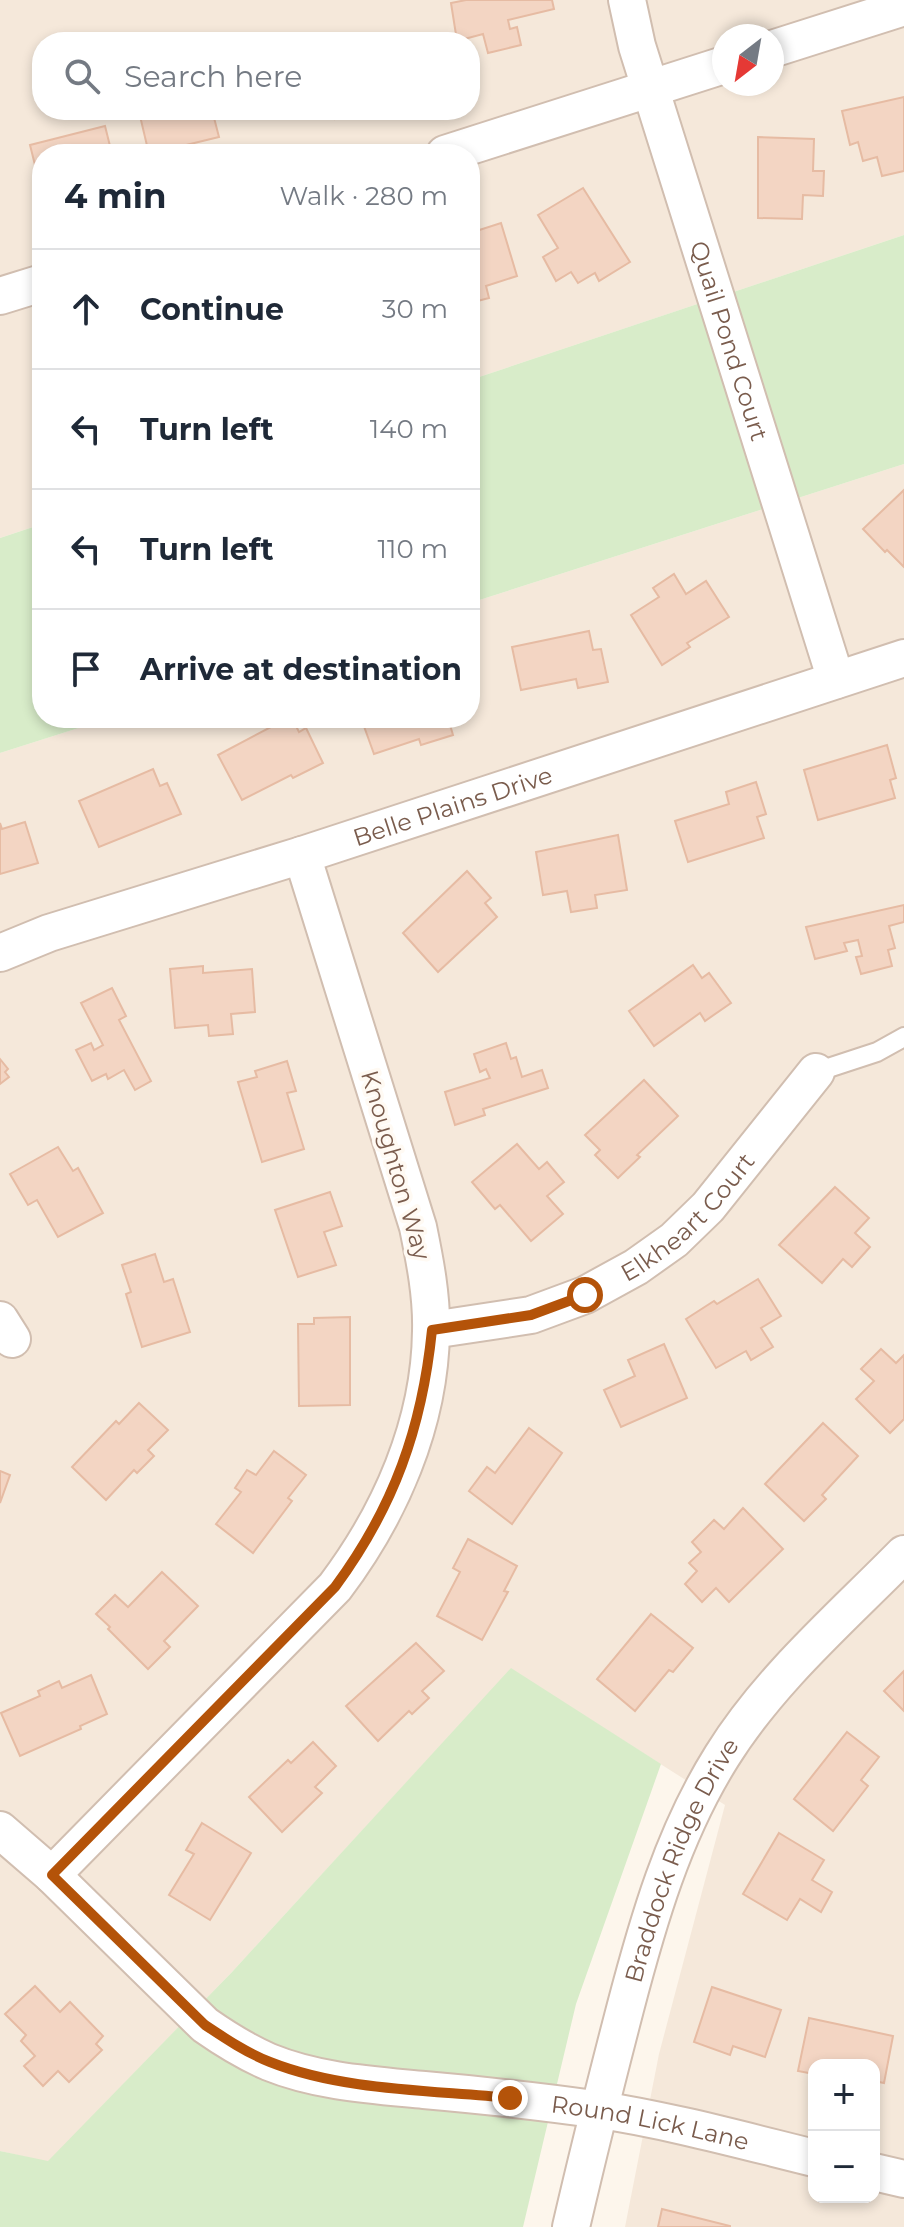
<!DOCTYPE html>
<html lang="en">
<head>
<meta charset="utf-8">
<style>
  :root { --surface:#fff; --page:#f6f6f7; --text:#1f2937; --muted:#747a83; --line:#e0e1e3 }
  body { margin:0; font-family:Montserrat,sans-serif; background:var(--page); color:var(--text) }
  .controls { position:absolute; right:24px; bottom:24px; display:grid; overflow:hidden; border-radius:16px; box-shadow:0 4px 12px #0003 }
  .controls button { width:72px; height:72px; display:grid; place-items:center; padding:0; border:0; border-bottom:2px solid var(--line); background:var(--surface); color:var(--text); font:40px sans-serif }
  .compass { position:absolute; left:712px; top:24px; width:72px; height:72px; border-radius:50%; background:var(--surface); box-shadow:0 4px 12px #0003; rotate:211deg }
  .stop { position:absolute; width:24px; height:24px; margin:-18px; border:6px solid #b45309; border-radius:50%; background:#fff }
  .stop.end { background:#b45309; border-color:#fff; box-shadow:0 2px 8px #0008 }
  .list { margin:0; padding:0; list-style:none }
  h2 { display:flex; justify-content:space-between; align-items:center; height:104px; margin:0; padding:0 32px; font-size:34px }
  h2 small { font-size:26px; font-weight:400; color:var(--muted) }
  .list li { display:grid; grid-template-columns:52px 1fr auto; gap:24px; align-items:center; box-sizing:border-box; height:120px; padding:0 32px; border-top:2px solid var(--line) }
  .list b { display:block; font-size:30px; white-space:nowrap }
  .list em { font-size:26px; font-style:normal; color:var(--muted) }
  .icon { flex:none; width:44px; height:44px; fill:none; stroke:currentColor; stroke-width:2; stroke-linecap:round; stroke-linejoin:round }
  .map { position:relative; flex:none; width:904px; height:2227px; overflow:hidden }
  .search { position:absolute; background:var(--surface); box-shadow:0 4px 12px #0003; left:32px; top:32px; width:448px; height:88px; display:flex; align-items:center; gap:20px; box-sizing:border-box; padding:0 28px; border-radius:32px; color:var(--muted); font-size:30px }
  .panel { position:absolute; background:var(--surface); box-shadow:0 4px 12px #0003; left:32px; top:144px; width:448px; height:584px; border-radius:32px }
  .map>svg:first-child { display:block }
  .residential { fill:#f5e8da; fill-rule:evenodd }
  .green { fill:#d8ecc9 }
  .building { fill:#f3d5c3; stroke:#e6bba3; stroke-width:2 }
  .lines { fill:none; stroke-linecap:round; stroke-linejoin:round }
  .service-casing { stroke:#d1beb0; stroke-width:22 }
  .minor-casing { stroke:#d1beb0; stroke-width:40 }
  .service { stroke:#fff; stroke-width:18 }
  .minor { stroke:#fff; stroke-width:36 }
  .route { stroke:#b45309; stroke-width:10 }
  .labels { text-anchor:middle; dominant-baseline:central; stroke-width:7; stroke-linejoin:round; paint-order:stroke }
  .street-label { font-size:24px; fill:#7a5c4d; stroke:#fffaf3 }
</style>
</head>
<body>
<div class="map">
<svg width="904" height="2227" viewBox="0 0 904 2227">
  <rect width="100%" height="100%" fill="#fdf6ec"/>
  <g class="residential">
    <path d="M0 0H904V235L470 380V154H42V524L0 538ZM724 36H772V84H724ZM42 42H470V110H42Z"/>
    <path d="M904 464V2227H625L659 2054 725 1805 511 1669 232 1972 48 2162 0 2151V753L110 718H470V603ZM814 2065H874V2197H814Z"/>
  </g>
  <g class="green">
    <polygon points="904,235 904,464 470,603 470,380"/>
    <polygon points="42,524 42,718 110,718 0,753 0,538"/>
    <polygon points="511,1668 661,1764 576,2004 523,2227 0,2227 0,2151 48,2161 232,1972"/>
  </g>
  <g class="building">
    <polygon points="466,0 552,0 554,9 508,20 510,29 517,27 521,45 488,53 483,34 457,41 451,3"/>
    <polygon points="904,97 904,171 882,176 877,157 863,161 858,142 850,145 842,111"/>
    <polygon points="158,110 212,110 219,137 149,154 140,116"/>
    <polygon points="332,110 365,110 335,119"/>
    <polygon points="105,126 112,154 42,154 42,193 30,145"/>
    <polygon points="758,137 814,139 813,171 824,171 823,196 803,195 802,219 758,218"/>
    <polygon points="583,188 630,262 599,281 595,273 578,283 571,272 556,281 543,257 558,248 538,215"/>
    <polygon points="501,223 517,276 486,286 489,298 470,303 470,233"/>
    <polygon points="904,490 904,567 887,550 885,552 863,529"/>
    <polygon points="674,574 686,594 706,581 729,617 687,643 690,647 662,665 631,615 659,597 653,588"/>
    <polygon points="589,631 593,650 601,649 608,682 578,688 576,679 521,690 512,647"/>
    <polygon points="288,718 292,718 299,732 306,728 323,763 293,778 291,775 242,800 218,755"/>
    <polygon points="361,718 448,718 453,735 421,745 419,739 374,754"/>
    <polygon points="887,745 896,778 890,780 895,798 818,820 804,770"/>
    <polygon points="153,769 160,786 167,783 181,814 99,847 79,801"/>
    <polygon points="756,782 766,814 757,817 764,838 688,862 675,821 729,804 726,792"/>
    <polygon points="25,822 38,863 0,874 0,823 2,829"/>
    <polygon points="618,835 627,890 595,895 597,908 571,912 567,891 543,895 536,852"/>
    <polygon points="467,871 491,898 485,903 497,917 438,972 403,933"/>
    <polygon points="904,905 904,922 889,926 895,948 888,950 892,966 861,974 856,957 862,956 858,940 844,943 847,951 815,959 806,927"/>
    <polygon points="693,965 702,978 709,973 731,1003 705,1021 700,1013 654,1046 629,1011"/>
    <polygon points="203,966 203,973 252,969 255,1012 231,1014 233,1034 209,1036 208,1025 175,1028 170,969"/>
    <polygon points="112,988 126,1016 119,1020 151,1081 135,1090 124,1070 108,1079 106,1074 92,1081 76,1050 91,1043 94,1050 103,1045 81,1003"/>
    <polygon points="506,1043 511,1059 516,1057 522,1077 542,1070 548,1088 483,1109 485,1115 455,1125 445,1092 490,1078 486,1069 480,1072 474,1054"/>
    <polygon points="0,1059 8,1069 5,1072 9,1077 0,1084"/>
    <polygon points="287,1061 296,1091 287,1093 304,1149 262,1162 238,1082 257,1077 255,1071"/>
    <polygon points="644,1080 678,1116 637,1155 640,1157 618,1178 595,1155 600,1150 585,1135"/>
    <polygon points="517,1144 539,1169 547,1162 564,1182 547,1196 563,1214 531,1241 500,1205 495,1209 472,1182"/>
    <polygon points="58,1147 73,1171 78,1168 103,1213 58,1237 37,1200 28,1205 10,1174"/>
    <polygon points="835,1187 869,1218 855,1233 870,1247 852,1267 843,1259 822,1283 779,1245"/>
    <polygon points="330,1192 342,1226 324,1232 336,1265 298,1277 275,1210"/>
    <polygon points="155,1254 164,1282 173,1279 190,1332 142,1347 126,1294 131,1292 122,1265"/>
    <polygon points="758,1279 781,1316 761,1328 773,1347 751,1360 746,1351 716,1368 686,1319 714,1301 717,1304"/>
    <polygon points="350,1317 350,1405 299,1406 298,1324 314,1324 314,1318"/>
    <polygon points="664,1344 687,1398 621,1427 604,1390 635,1376 628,1360"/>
    <polygon points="881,1349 896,1363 904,1355 904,1419 890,1433 856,1399 874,1381 861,1369"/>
    <polygon points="139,1403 168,1430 148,1450 154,1456 137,1473 134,1470 106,1500 72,1467 116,1421 119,1424"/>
    <polygon points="823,1423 858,1456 822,1495 826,1499 804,1521 765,1484"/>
    <polygon points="529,1428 562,1453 512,1524 469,1491 487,1467 495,1473"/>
    <polygon points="274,1451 306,1475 288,1498 292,1501 253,1553 216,1524 241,1492 235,1488 247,1470 256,1475"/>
    <polygon points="0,1471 10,1475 0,1503"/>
    <polygon points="743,1508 783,1549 729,1602 716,1588 702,1602 685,1584 697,1571 689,1563 701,1552 692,1542 714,1520 724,1529"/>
    <polygon points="468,1539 517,1566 504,1591 508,1592 482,1640 437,1616 460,1572 453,1568"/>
    <polygon points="162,1572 198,1606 164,1641 170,1647 148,1669 108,1629 110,1627 96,1614 115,1595 128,1607"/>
    <polygon points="651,1614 693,1648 673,1672 669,1670 635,1711 597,1679"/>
    <polygon points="416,1643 444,1671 422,1691 429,1698 412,1714 409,1711 378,1741 346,1706"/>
    <polygon points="904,1671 904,1711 884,1691"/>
    <polygon points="91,1675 107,1714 80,1726 81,1729 20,1756 1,1713 40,1696 38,1691 59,1681 62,1688"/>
    <polygon points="847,1732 879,1757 861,1780 868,1786 833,1831 794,1799"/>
    <polygon points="313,1742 336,1766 315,1787 322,1793 282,1832 249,1797 288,1760 291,1763"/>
    <polygon points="202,1823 251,1853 210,1920 169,1895 194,1854 186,1850"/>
    <polygon points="779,1833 824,1860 812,1880 832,1892 821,1912 800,1899 787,1920 743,1894"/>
    <polygon points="35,1986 60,2012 70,2002 103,2036 96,2044 102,2050 69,2082 58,2071 43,2086 24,2066 35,2056 21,2041 26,2035 5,2014"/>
    <polygon points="712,1987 781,2010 765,2057 733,2046 730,2055 694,2042"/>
    <polygon points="809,2018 893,2036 884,2083 874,2081 874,2065 814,2065 814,2074 798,2071"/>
    <polygon points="662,2209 730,2226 730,2227 658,2227"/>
  </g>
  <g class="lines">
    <g class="service-casing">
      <polyline id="service" points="816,1072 877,1052 904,1037"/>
    </g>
    <g class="minor-casing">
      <g id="minor">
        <path id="s1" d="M627 0 637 46 836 680"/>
        <polyline points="772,49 904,7"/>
        <polyline points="445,154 724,65"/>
        <polyline points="0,296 42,283"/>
        <path id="s2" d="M0 953 49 933 302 855 904 658"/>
        <polyline points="0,1320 12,1339"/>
        <path id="s3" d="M432 1330 531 1315 585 1295 636 1267 674 1240 708 1207 816 1072"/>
        <path id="s4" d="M0 1830 52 1875 205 2025C225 2039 246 2052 269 2062 318 2082 372 2085 424 2090 481 2095 537 2101 594 2109 668 2120 741 2140 814 2158"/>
        <path d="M52 1875 335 1587C390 1514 430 1424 431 1331 432 1297 425 1261 418 1227L302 855"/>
        <polyline points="874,2172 904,2179"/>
        <path id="s5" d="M571 2227C588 2154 606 2082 625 2009 648 1921 673 1834 722 1756 770 1679 841 1618 904 1554"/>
      </g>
    </g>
    <use href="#service" class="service"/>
    <use href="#minor" class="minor"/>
  </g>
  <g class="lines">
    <path class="route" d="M510 2098C432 2090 343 2091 270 2062 247 2053 226 2039 205 2025L52 1875 335 1587C394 1507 422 1428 432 1330L531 1315 585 1295"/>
  </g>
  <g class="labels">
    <g class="street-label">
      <text stroke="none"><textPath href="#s1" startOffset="356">Quail Pond Court</textPath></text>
      <text stroke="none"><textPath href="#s2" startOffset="476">Belle Plains Drive</textPath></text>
      <text transform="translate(396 1165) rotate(74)">Knoughton Way</text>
      <text stroke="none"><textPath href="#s3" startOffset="288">Elkheart Court</textPath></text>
      <text stroke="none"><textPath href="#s5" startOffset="384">Braddock Ridge Drive</textPath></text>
      <text stroke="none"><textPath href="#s4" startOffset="744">Round Lick Lane</textPath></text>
    </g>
  </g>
</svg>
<div class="controls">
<button>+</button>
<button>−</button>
</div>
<svg class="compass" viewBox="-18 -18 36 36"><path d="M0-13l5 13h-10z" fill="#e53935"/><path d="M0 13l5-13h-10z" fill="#747a83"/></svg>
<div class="stop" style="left:585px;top:1295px"></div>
<div class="stop end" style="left:510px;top:2098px"></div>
<div class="search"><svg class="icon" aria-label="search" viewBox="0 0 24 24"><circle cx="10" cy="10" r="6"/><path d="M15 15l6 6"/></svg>Search here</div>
<section class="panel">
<h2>4 min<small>Walk · 280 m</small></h2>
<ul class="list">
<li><svg class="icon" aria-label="ahead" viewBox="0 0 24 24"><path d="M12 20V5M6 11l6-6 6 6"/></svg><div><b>Continue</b></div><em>30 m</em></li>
<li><svg class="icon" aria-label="left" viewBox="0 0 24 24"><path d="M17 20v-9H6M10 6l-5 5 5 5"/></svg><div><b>Turn left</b></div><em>140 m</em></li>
<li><svg class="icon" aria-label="left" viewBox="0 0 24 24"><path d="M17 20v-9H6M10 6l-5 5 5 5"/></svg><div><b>Turn left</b></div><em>110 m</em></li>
<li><svg class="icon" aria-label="arrive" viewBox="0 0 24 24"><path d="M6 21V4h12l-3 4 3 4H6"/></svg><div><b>Arrive at destination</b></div></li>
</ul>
</section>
</div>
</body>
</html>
